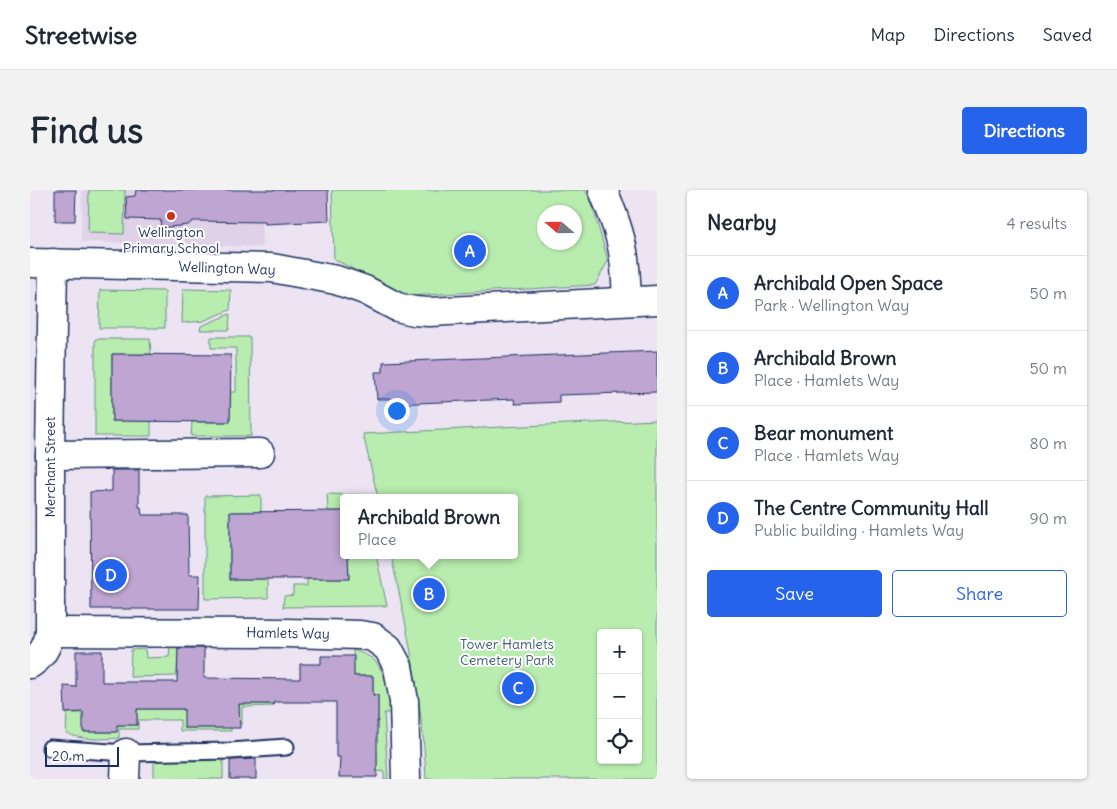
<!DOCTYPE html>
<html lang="en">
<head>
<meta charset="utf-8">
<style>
  :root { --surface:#fff; --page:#f2f2f3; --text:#1f2937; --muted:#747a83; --line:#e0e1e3; --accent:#2563eb }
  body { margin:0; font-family:Delius,sans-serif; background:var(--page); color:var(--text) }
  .controls { position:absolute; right:15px; bottom:15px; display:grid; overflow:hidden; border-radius:5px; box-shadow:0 1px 4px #0004 }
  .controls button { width:45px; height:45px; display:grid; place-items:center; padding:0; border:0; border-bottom:1px solid var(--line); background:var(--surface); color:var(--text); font:25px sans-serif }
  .compass { position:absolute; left:507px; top:15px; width:45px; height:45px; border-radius:50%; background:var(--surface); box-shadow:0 1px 4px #0004; rotate:290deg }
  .scale { position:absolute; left:15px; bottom:12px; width:74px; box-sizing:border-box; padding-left:5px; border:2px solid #1b2f5e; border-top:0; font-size:14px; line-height:18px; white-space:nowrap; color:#1b2f5e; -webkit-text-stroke:4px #fff; paint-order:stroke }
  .you { position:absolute; left:366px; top:220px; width:18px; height:18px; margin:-12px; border:4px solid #fff; border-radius:50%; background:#1a73e8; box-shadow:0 0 0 8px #1a73e833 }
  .badge { display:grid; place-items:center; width:32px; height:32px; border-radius:50%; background:var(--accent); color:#fff; font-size:16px; font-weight:700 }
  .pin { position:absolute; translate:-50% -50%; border:2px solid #fff; box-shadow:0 1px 5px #0006 }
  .popup { position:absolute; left:310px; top:304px; width:178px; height:65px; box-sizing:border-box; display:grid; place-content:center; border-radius:5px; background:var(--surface); filter:drop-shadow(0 1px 4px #0005); font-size:16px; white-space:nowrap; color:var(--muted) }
  .popup b { font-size:19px; color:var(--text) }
  .popup::after { content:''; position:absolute; left:50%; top:100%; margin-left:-10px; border:10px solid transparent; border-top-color:var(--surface) }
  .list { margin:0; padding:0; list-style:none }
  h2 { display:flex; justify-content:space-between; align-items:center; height:65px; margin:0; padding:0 20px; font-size:21px }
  h2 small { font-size:16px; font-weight:400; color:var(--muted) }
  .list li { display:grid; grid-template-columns:32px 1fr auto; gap:15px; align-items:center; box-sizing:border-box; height:75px; padding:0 20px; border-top:1px solid var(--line) }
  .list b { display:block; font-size:19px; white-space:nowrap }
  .list p { margin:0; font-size:16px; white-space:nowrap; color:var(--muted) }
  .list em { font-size:16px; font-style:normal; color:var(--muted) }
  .actions { display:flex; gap:10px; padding:15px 20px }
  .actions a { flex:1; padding:11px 0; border:1px solid var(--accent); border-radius:5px; text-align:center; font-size:18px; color:var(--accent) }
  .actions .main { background:var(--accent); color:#fff }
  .icon { flex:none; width:28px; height:28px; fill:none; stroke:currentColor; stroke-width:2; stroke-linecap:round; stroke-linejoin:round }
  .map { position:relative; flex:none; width:627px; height:589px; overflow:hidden; border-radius:5px }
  header { display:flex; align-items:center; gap:30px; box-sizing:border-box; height:70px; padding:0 25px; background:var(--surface); border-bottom:1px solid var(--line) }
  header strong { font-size:24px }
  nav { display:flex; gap:28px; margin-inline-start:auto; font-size:18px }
  .intro { display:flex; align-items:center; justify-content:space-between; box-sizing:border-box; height:120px; padding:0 30px }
  h1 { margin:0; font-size:35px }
  .button { padding:12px 22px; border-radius:5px; background:var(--accent); color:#fff; font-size:18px; font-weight:700 }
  main { display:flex; gap:30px; padding:0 30px }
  aside { flex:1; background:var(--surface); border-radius:5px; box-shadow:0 1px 4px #0004 }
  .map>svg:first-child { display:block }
  .built { fill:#ded1e8 }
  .green { fill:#b8edaf; stroke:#6a8e86; fill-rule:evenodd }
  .building { fill:#bfa5d2; stroke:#1b2f5e }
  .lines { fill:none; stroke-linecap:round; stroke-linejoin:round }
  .lane-casing { stroke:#1b2f5e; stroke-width:19 }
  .street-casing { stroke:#1b2f5e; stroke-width:31 }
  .lane { stroke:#fff; stroke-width:15 }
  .street { stroke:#fff; stroke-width:28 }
  .poi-dot { fill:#c8321e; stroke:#fff; stroke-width:2 }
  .labels { text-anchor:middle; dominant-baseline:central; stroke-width:4; stroke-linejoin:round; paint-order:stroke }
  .poi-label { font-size:14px; fill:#1b2f5e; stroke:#fff }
  .street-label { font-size:14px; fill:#1b2f5e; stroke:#fff }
  .park-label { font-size:14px; fill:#425e72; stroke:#fff }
</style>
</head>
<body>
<header>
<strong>Streetwise</strong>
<nav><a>Map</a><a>Directions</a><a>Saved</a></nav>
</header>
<div class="intro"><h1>Find us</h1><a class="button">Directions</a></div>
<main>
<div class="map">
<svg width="627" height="589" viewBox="0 0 627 589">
  <rect width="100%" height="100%" fill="#ece4f2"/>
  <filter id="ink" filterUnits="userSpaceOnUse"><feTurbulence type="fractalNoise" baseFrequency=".02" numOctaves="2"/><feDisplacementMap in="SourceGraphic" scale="10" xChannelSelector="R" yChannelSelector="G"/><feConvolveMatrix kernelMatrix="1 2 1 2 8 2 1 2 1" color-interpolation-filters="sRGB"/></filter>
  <g filter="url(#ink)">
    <polygon class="built" points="52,0 230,0 232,57 51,52"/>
    <g class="green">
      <polygon points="59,0 95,0 94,44 58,43"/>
      <path d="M302 0H555L561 11 578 71 565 95 377 106 357 97 304 69ZM514 22H544V52H514Z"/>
      <polygon points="153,99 201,100 200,120 173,131 152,133"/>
      <polygon points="70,100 135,101 135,138 69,138"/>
      <polygon points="200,124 199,140 170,140 171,136"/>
      <polygon points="181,147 220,147 221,246 161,246 162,232 200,232 200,202 206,202 206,158 181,158"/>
      <polygon points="65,149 120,149 121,164 82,164 82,231 121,231 121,246 65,246"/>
      <path d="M627 230V589H396C393 513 377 439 361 365H484V308H348L333 244 471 237ZM571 443H608V570H571Z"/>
      <polygon points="297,304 333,305 334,308 314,308 314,321 298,321"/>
      <polygon points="231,305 231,322 200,322 200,389 238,389 238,408 175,409 175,306"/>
      <polygon points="318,365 346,365 357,416 253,417 254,406 263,405 263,396 277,396 277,389 319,389"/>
      <polygon points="140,456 148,456 147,486 100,487 101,460 115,459 116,468 139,467"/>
      <path d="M323 460C330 462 338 465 344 470 357 483 359 506 360 523H354L358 589H354V581L347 582V560L331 532 348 531V505H343V486H324Z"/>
      <path d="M209 514H244L243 516 212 517V534H201V541H150V530H108V539H89V548C72 549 53 551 36 543L37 523H53L54 542H86L87 535H107V519H154L155 538H189L209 530Z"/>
      <polygon points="124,565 193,566 193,589 124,589"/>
    </g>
    <g class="building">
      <polygon points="25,0 46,0 45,31 25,31"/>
      <polygon points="106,0 298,0 299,31 235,34 235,32 163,31 158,35 130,38 131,30 97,29 96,7 105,6"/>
      <polygon points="627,161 627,202 529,205 529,212 485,214 484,209 363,214 363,209 347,209 345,182 353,182 353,172"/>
      <polygon points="82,164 201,165 200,232 82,231"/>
      <polygon points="82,280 109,280 109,317 111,317 112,325 158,325 159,385 170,385 169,419 61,419 60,302 82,301"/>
      <polygon points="314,321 314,365 318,365 319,389 200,389 200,322"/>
      <polygon points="148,458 174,458 174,488 270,489 270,474 291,474 291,466 324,466 324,486 343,486 343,505 348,505 348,531 347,531 347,587 309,587 310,567 306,567 306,512 244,512 244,514 209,514 210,538 154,538 154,519 107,519 107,535 87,535 87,542 53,542 53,522 35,523 34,496 46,497 46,461 72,461 72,492 147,492"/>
      <polygon points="226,569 226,589 200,589 200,570"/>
    </g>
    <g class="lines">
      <g class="lane-casing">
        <polyline id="lane" points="20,558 96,563 200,561 256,557"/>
      </g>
      <g class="street-casing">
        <g id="street">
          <path d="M573 0C580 17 587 34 591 52 596 71 596 91 597 111"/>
          <polyline points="0,73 242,78 306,90 335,100 367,117 384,121 399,122 627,110"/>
          <polyline points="20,265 230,263"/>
          <polyline points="20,442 257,443 330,445 343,447 358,458 368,477 374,511 376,589"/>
          <path d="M0 474C12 466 18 456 20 442V265L23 73"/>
          <polyline points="95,589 96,563"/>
        </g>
      </g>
      <use href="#lane" class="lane"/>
      <use href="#street" class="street"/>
    </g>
  </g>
  <circle class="poi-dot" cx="141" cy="26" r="5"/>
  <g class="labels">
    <g class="poi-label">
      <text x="141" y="42">Wellington<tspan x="141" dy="16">Primary School</tspan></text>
    </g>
    <g class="street-label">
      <text transform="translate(197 78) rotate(2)">Wellington Way</text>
      <text transform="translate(20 277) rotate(-90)">Merchant Street</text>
      <text transform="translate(258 443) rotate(1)">Hamlets Way</text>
    </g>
    <g class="park-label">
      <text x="477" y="454">Tower Hamlets<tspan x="477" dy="16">Cemetery Park</tspan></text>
    </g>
  </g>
</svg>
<div class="controls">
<button>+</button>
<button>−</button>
<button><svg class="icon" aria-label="locate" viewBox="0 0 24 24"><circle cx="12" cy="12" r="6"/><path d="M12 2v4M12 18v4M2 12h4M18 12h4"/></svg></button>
</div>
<svg class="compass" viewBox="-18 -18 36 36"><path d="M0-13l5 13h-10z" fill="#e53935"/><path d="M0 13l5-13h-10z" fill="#747a83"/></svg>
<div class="scale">20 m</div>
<div class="you"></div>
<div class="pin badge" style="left:440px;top:61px">A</div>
<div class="pin badge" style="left:399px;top:404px">B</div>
<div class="popup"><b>Archibald Brown</b>Place</div>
<div class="pin badge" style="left:488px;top:498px">C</div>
<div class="pin badge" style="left:81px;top:385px">D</div>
</div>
<aside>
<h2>Nearby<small>4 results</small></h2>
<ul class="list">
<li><span class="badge">A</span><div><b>Archibald Open Space</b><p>Park · Wellington Way</p></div><em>50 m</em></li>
<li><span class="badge">B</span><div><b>Archibald Brown</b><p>Place · Hamlets Way</p></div><em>50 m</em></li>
<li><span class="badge">C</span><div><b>Bear monument</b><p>Place · Hamlets Way</p></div><em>80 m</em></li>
<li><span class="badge">D</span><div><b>The Centre Community Hall</b><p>Public building · Hamlets Way</p></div><em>90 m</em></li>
</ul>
<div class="actions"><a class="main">Save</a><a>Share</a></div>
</aside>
</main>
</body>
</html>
